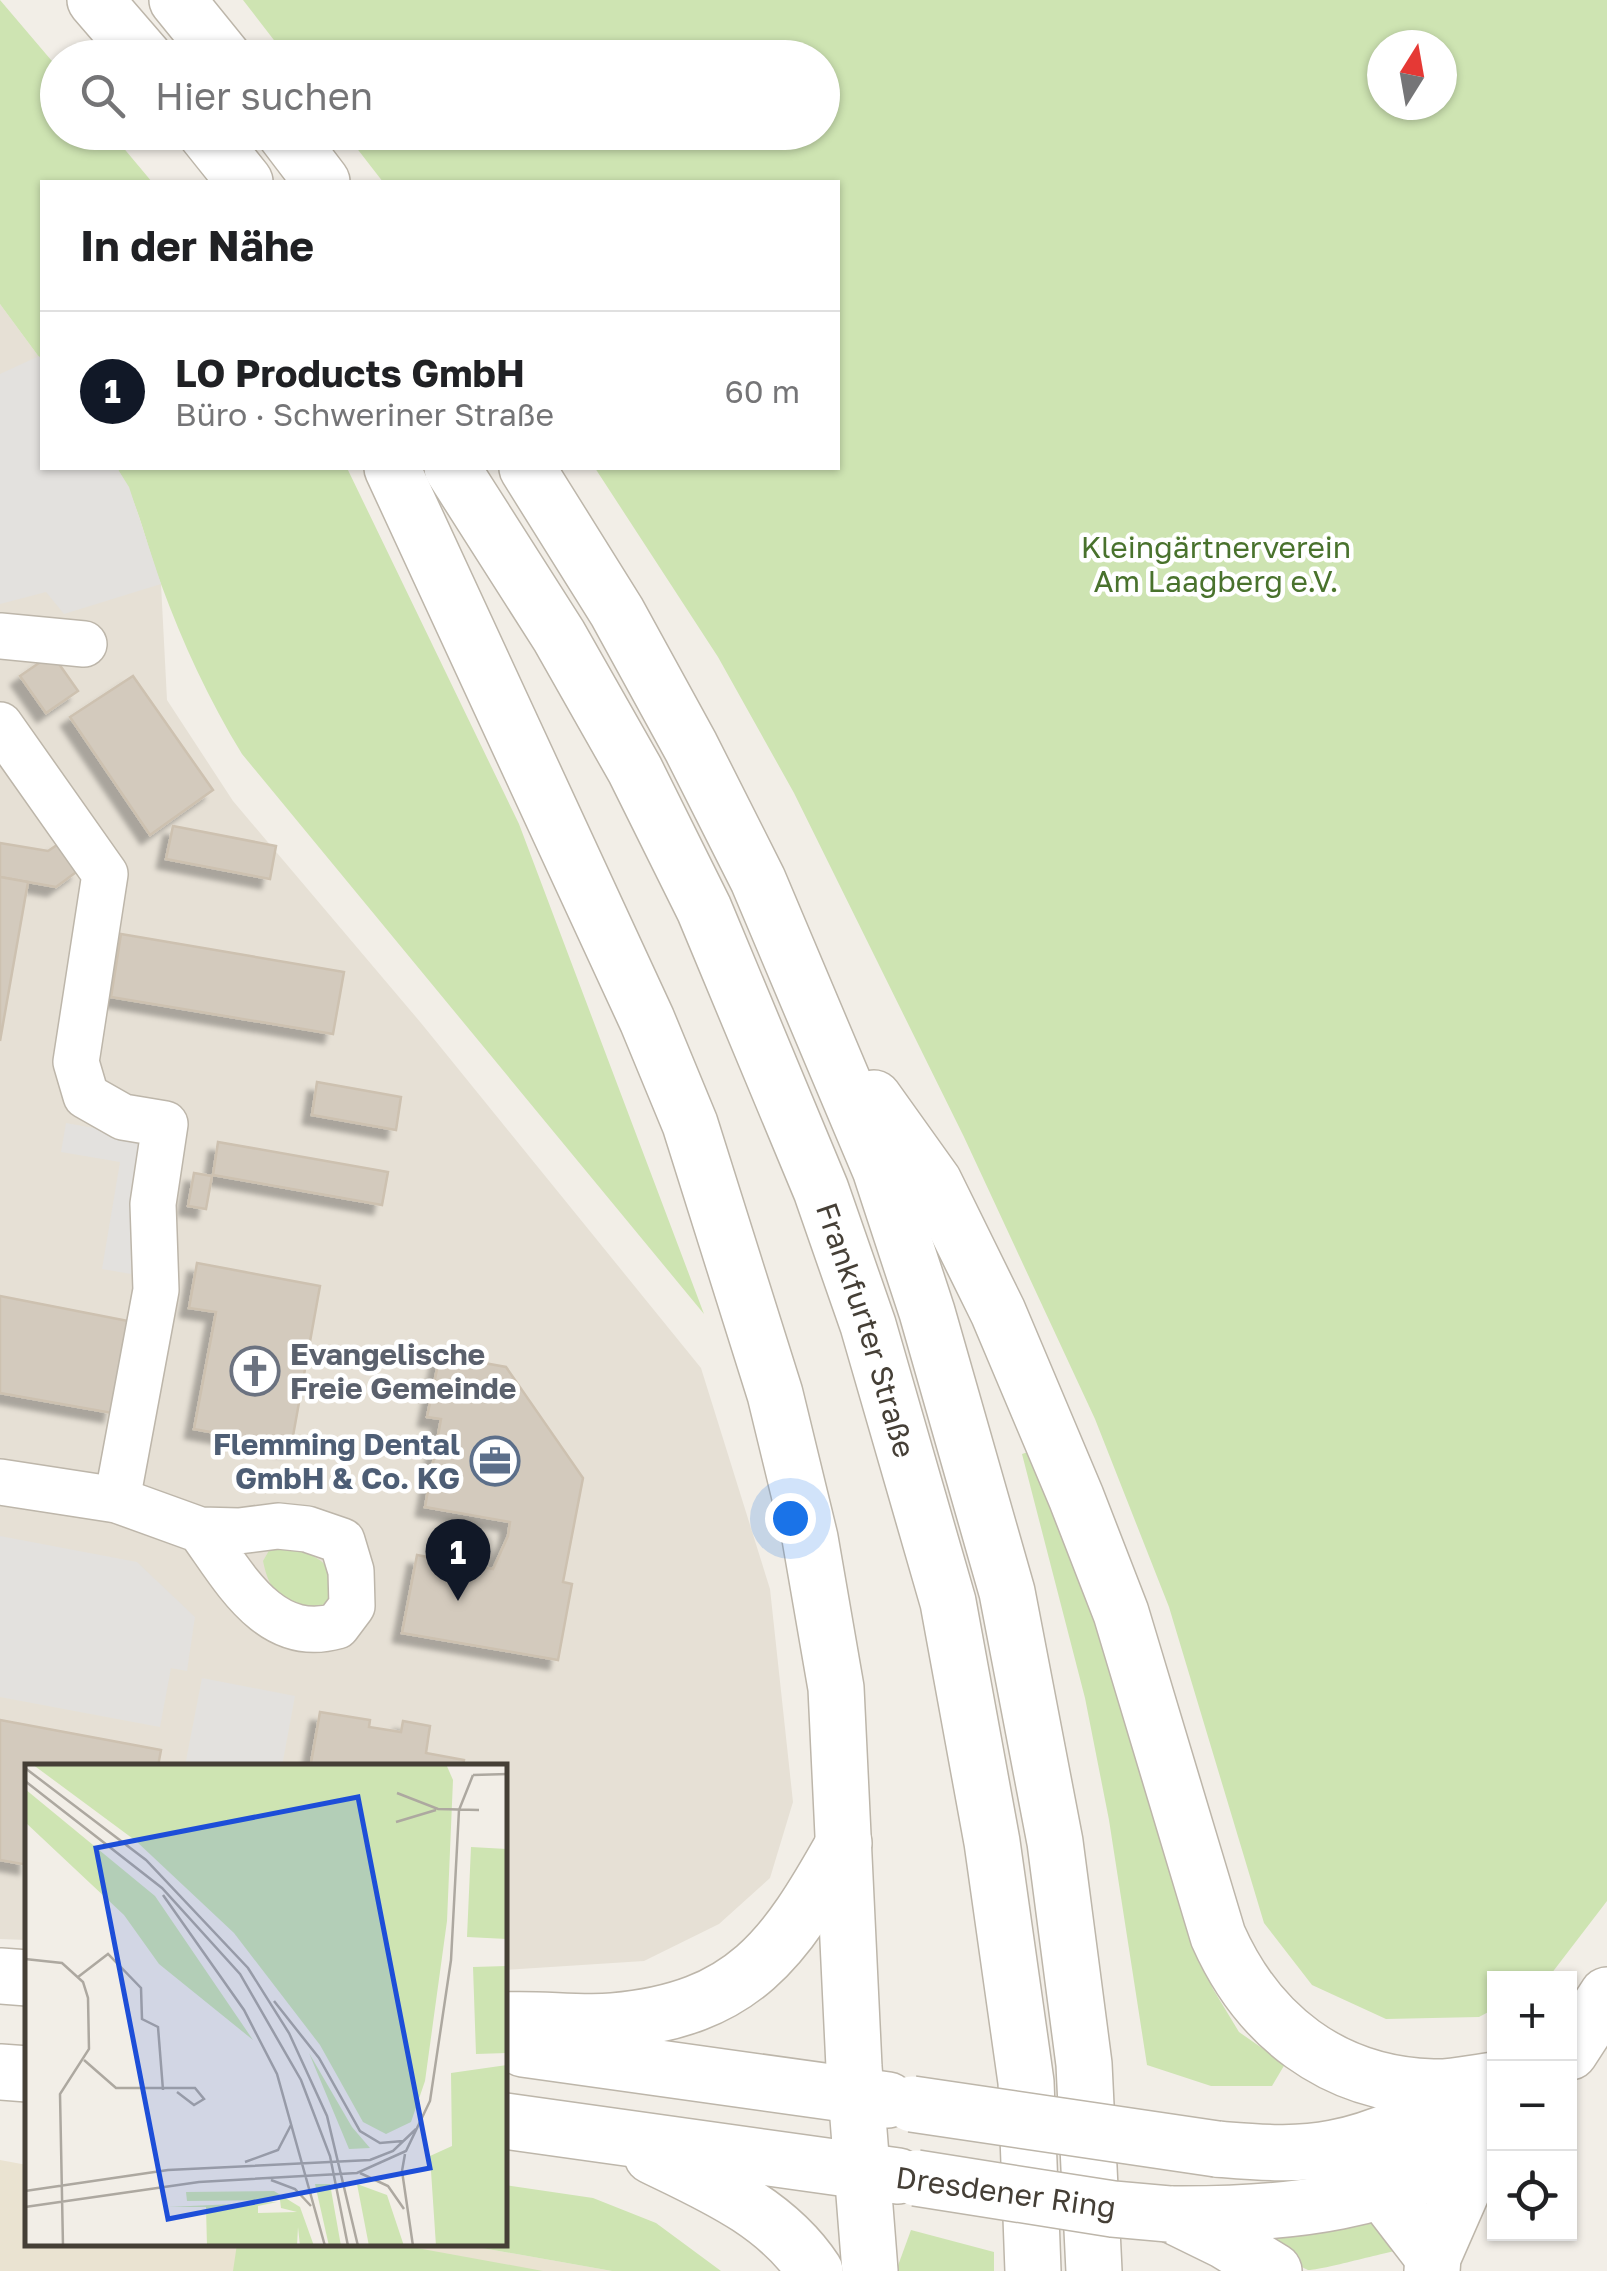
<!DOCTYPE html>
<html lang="de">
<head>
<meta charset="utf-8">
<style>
  :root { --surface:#fff; --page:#f6f6f6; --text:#202124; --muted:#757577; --line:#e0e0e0; --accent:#111827 }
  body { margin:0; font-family:"Golos Text",sans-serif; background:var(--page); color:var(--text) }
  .controls { position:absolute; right:30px; bottom:30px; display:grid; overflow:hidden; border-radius:0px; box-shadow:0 2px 8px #0004 }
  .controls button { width:90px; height:90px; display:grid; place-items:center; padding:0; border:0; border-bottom:2px solid var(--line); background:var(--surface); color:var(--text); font:50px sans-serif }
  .compass { position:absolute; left:1367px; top:30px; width:90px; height:90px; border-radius:50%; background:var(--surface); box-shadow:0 2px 8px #0004; rotate:11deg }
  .you { position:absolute; left:790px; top:1518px; width:35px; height:35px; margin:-25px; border:8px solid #fff; border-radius:50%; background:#1a73e8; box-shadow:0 0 0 15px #1a73e833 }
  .badge { display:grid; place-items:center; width:65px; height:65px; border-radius:50%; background:var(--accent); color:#fff; font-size:32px; font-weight:700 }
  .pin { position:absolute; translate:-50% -82px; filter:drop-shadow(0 2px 5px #0008) }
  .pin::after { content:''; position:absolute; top:52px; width:35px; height:30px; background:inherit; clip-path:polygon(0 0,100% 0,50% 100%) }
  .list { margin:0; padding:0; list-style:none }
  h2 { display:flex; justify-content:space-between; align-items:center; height:130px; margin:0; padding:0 40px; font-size:42px }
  h2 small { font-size:32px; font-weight:400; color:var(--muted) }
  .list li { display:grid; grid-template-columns:65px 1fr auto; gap:30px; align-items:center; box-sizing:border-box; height:160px; padding:0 40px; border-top:2px solid var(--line) }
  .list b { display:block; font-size:38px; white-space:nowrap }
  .list p { margin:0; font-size:32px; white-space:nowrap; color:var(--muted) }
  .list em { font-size:32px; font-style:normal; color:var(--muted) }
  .icon { flex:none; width:55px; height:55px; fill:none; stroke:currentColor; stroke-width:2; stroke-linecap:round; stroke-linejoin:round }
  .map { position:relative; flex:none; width:1607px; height:2271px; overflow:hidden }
  .search { position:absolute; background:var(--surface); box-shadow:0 2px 8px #0004; left:40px; top:40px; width:800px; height:110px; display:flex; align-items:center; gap:25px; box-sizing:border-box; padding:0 35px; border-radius:55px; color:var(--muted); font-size:38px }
  .panel { position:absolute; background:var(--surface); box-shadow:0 2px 8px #0004; left:40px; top:180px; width:800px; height:290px; border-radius:0px }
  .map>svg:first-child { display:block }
  .residential { fill:#e6e0d5 }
  .education { fill:#eae3d1 }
  .green { fill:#cee4b2; fill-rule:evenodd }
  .parking { fill:#e3e1de }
  .building { fill:#d3cabd; stroke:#cdc1b0; stroke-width:2.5; filter:url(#shadow) }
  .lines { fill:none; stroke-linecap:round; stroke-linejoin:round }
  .minor-casing { stroke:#bdb6aa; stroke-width:48 }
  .tertiary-casing { stroke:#bdb6aa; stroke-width:58 }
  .minor { stroke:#fff; stroke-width:45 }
  .tertiary { stroke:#fff; stroke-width:55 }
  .tertiary-bridge-casing { stroke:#bdb6aa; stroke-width:58; stroke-linecap:butt }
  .tertiary-bridge { stroke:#fff; stroke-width:55 }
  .labels { text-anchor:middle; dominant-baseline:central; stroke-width:9; stroke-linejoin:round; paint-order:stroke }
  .park-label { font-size:30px; fill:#49722d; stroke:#fff }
  .street-label { font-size:30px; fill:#453f36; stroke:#fff }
  .worship-label { font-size:30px; font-weight:bold; fill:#5b616d; stroke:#fff; text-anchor:start }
  .service-label { font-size:30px; font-weight:bold; fill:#4e5e75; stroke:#fff; text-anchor:end }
  .inset-road { fill:none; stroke:#ada8a0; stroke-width:2.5 }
  .view { fill:#1d4ed8; fill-opacity:0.15; stroke:#1d4ed8; stroke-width:5 }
  .inset-edge { fill:none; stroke:#453f36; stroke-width:5 }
</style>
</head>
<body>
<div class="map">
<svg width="1607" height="2271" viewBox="0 0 1607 2271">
  <defs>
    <filter id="shadow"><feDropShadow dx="-9" dy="9" stdDeviation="2.5" flood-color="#0004"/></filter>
  </defs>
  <rect width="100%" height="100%" fill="#f2eee7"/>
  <polygon class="residential" points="0,304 42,361 42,468 117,468 129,487 161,584 167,700 233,801 421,1023 701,1368 770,1589 793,1802 770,1878 719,1924 644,1961 505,1970 505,1766 28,1766 27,1940 0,1939"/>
  <polygon class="education" points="0,2160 27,2165 28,2244 460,2244 612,2271 0,2271"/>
  <g class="green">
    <polygon points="0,0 57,67 58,132 111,133 152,182 42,182 42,361 0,304"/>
    <path d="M243 0H1607V1901L1548 1978H1494V2009L1479 2017 1386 2019 1312 1985 1264 1923 1169 1607 1095 1419 964 1137 794 793 718 657 595 468H838V182H383L345 133 822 132V58L287 57ZM1382 45H1442V105H1382Z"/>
    <path d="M117 468H347L519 824 704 1314 242 754C209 700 183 644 161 584 146 545 139 503 117 468Z"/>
    <polygon points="1031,1451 1104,1627 1192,1940 1213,1989 1239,2032 1285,2064 1272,2086 1211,2086 1147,2065 1109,1820 1085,1698 1022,1454"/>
    <path d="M286 1546C315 1557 333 1558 333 1593L324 1604 310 1611C281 1598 270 1595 263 1561L271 1547Z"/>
    <polygon points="505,2185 593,2198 656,2223 721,2271 612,2271 460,2244 505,2244"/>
    <path d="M1370 2206 1405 2249C1386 2252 1318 2271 1308 2270 1297 2266 1284 2253 1274 2246L1278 2221Z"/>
    <polygon points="911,2230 994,2252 994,2271 896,2271"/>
    <polygon points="237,2244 395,2244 543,2271 233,2271"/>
  </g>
  <g class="parking">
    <polygon points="39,356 42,361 42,468 117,468 129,487 161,584 64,614 46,592 0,604 0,374"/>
    <polygon points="66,1123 154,1139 131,1274 102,1269 120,1162 61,1152"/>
    <polygon points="0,1536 137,1562 195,1617 187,1671 171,1668 160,1727 0,1697"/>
    <polygon points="202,1678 295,1696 282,1766 185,1766"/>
  </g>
  <g class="building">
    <polygon points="52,654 78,691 46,713 20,676"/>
    <polygon points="133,676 213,790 150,835 70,717"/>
    <polygon points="173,826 276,846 270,879 166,859"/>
    <polygon points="0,843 48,851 60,843 79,870 56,887 0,877"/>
    <polygon points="0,877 28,882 0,1041"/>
    <polygon points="121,934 344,972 333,1034 111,997"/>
    <polygon points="317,1082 401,1097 396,1130 312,1115"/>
    <polygon points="218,1142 388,1172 382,1205 213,1175"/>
    <polygon points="194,1173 212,1176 206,1209 188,1206"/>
    <polygon points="197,1263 320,1286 291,1447 194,1429 216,1312 189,1308"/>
    <polygon points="0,1296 128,1321 112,1413 0,1393"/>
    <polygon points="440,1355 506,1367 583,1478 563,1582 572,1584 558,1660 402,1633 417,1555 493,1569 508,1536 510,1522 425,1507 441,1419 427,1417"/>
    <polygon points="320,1712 370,1720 369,1727 401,1732 403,1721 430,1726 426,1753 464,1760 463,1766 311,1763"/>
    <polygon points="0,1720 161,1750 158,1766 28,1766 28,1865 0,1860"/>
  </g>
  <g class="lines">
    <g class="minor-casing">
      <g id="minor">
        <polyline points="0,636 84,644"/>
        <polyline points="0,725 105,874 76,1062 86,1096 123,1117 165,1124 153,1204 156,1290 117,1500"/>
        <path d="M0 1482 117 1500 200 1530 239 1531 278 1526 307 1529 342 1541 351 1571 352 1606 337 1626C269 1645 235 1578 200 1530"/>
      </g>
    </g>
    <g class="tertiary-casing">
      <g id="tertiary">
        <polyline points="95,0 145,58"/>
        <polyline points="177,0 224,58"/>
        <polyline points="205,132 245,182"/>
        <polyline points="284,132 322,182"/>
        <polyline points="392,468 647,1020 690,1124 775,1394 810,1538 836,1688 854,2067 870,2271"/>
        <path id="s1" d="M452 468 559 636 635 770 704 909 821 1190 868 1325 948 1602 992 1842 1026 2082 1033 2271"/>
        <polyline points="527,468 617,612 691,747 758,880 880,1169 927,1312 1007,1592 1055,1842 1084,2064 1094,2271"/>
        <path d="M874 1098 934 1182 998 1312 1076 1497 1121 1613 1218 1936C1258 2026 1332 2084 1433 2087 1453 2088 1475 2082 1494 2080"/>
        <polyline points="0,1976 28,1978"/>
        <path d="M505 2020C541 2018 578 2024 613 2021 744 2009 784 1950 844 1843"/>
        <polyline points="523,2049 888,2100"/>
        <polyline points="1570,2052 1607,1995"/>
        <polyline points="0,2072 28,2074"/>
        <polyline points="505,2121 898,2176"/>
        <path d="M1217 2149C1255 2152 1296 2156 1334 2148 1386 2138 1432 2112 1479 2088"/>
        <path d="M652 2156C712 2185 777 2213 815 2271"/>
        <polyline points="1359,2170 1383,2192 1433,2257"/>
        <path d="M1169 2214C1282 2215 1401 2206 1494 2134"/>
        <polyline points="1176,2217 1225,2241 1274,2271"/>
        <polyline points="1432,2271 1433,2257 1483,2143"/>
      </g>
    </g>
    <use href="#minor" class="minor"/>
    <use href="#tertiary" class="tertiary"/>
    <g class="tertiary-bridge-casing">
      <g id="tertiary-bridge">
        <polyline points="912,2104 1217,2149"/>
        <polyline points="916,2178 1113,2209 1169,2214"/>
      </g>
    </g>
    <use href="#tertiary-bridge" class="tertiary-bridge"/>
  </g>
  <defs>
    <g id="church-ring" transform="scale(2.5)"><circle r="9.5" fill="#fff" stroke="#6b7280" stroke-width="1.5"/><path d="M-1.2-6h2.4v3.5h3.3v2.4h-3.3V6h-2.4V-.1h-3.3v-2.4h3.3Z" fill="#6b7280"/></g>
    <g id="office-ring" transform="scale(2.5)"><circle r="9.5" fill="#fff" stroke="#5c6f8a" stroke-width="1.5"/><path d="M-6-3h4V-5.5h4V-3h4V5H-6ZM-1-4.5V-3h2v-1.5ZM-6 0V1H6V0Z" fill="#5c6f8a"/></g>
  </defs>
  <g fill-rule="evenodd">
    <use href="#church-ring" x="255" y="1371"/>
    <use href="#office-ring" x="495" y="1461"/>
  </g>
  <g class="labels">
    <g class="park-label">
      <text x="1216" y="547">Kleingärtnerverein<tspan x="1216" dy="34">Am Laagberg e.V.</tspan></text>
    </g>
    <g class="street-label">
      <text stroke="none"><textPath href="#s1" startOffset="960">Frankfurter Straße</textPath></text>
      <text transform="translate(1006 2192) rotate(8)">Dresdener Ring</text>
    </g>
    <g class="worship-label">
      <text x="290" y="1354">Evangelische<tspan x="290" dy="34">Freie Gemeinde</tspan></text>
    </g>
    <g class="service-label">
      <text x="460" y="1444">Flemming Dental<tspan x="460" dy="34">GmbH &amp; Co. KG</tspan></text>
    </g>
  </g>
  <g transform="translate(25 1764)">
    <rect width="482" height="482" fill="#f2eee7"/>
    <path d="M7 0H421L428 16 422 157 400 317 386 358 361 370 338 358 295 281 209 169 111 77ZM0 25 130 132 228 276 134 200 99 151 0 58ZM446 83 482 85V175L442 173ZM482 202V289L451 290 448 203ZM284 289 327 363 345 384 324 385ZM482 301V482H411L405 392 427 382 426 309ZM290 420H305L316 482H304ZM332 420 362 431 379 482H344ZM249 427 275 443 289 482H275L273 463 272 482H182L181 443H143L252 438 233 442V449L272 448 256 444 255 436 162 437 161 428Z" fill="#cee4b2"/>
    <path class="inset-road" d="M0 4 121 96 223 204 264 269 302 352 333 482M448 11 483 10M0 17 137 124 215 210 276 316 305 392 323 482M372 29 413 45 454 46M371 58 411 46M138 131 219 246 252 310 300 482M0 195 37 199 58 218 63 234 64 285 35 330 38 482M53 213 83 190 116 224 117 255 133 263 138 326M249 237 294 294 335 367 355 379 378 377M59 296 91 324H170L179 335 169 341 152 328M380 390 377 407 388 482M220 398 253 386 266 361M335 409 363 422 379 445M246 416 270 425 286 442M0 427 143 406 345 396 368 387 391 365M0 443 174 418 332 409 381 387 405 337 426 196 434 46 448 11"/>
    <path class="view" d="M333 33 405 404 143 455 71 84Z"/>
    <rect width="482" height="482" class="inset-edge"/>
  </g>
</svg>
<div class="controls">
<button>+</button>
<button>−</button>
<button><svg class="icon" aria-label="locate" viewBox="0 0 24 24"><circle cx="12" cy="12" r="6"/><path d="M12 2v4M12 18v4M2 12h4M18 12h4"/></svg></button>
</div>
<svg class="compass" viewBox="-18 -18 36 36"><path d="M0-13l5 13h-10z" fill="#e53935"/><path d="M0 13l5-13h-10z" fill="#757577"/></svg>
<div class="you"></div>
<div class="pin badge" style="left:458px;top:1601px">1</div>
<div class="search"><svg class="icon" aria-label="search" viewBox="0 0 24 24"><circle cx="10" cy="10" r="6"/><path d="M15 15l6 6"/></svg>Hier suchen</div>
<section class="panel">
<h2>In der Nähe<small></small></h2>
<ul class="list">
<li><span class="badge">1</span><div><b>LO Products GmbH</b><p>Büro · Schweriner Straße</p></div><em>60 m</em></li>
</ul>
</section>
</div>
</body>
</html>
